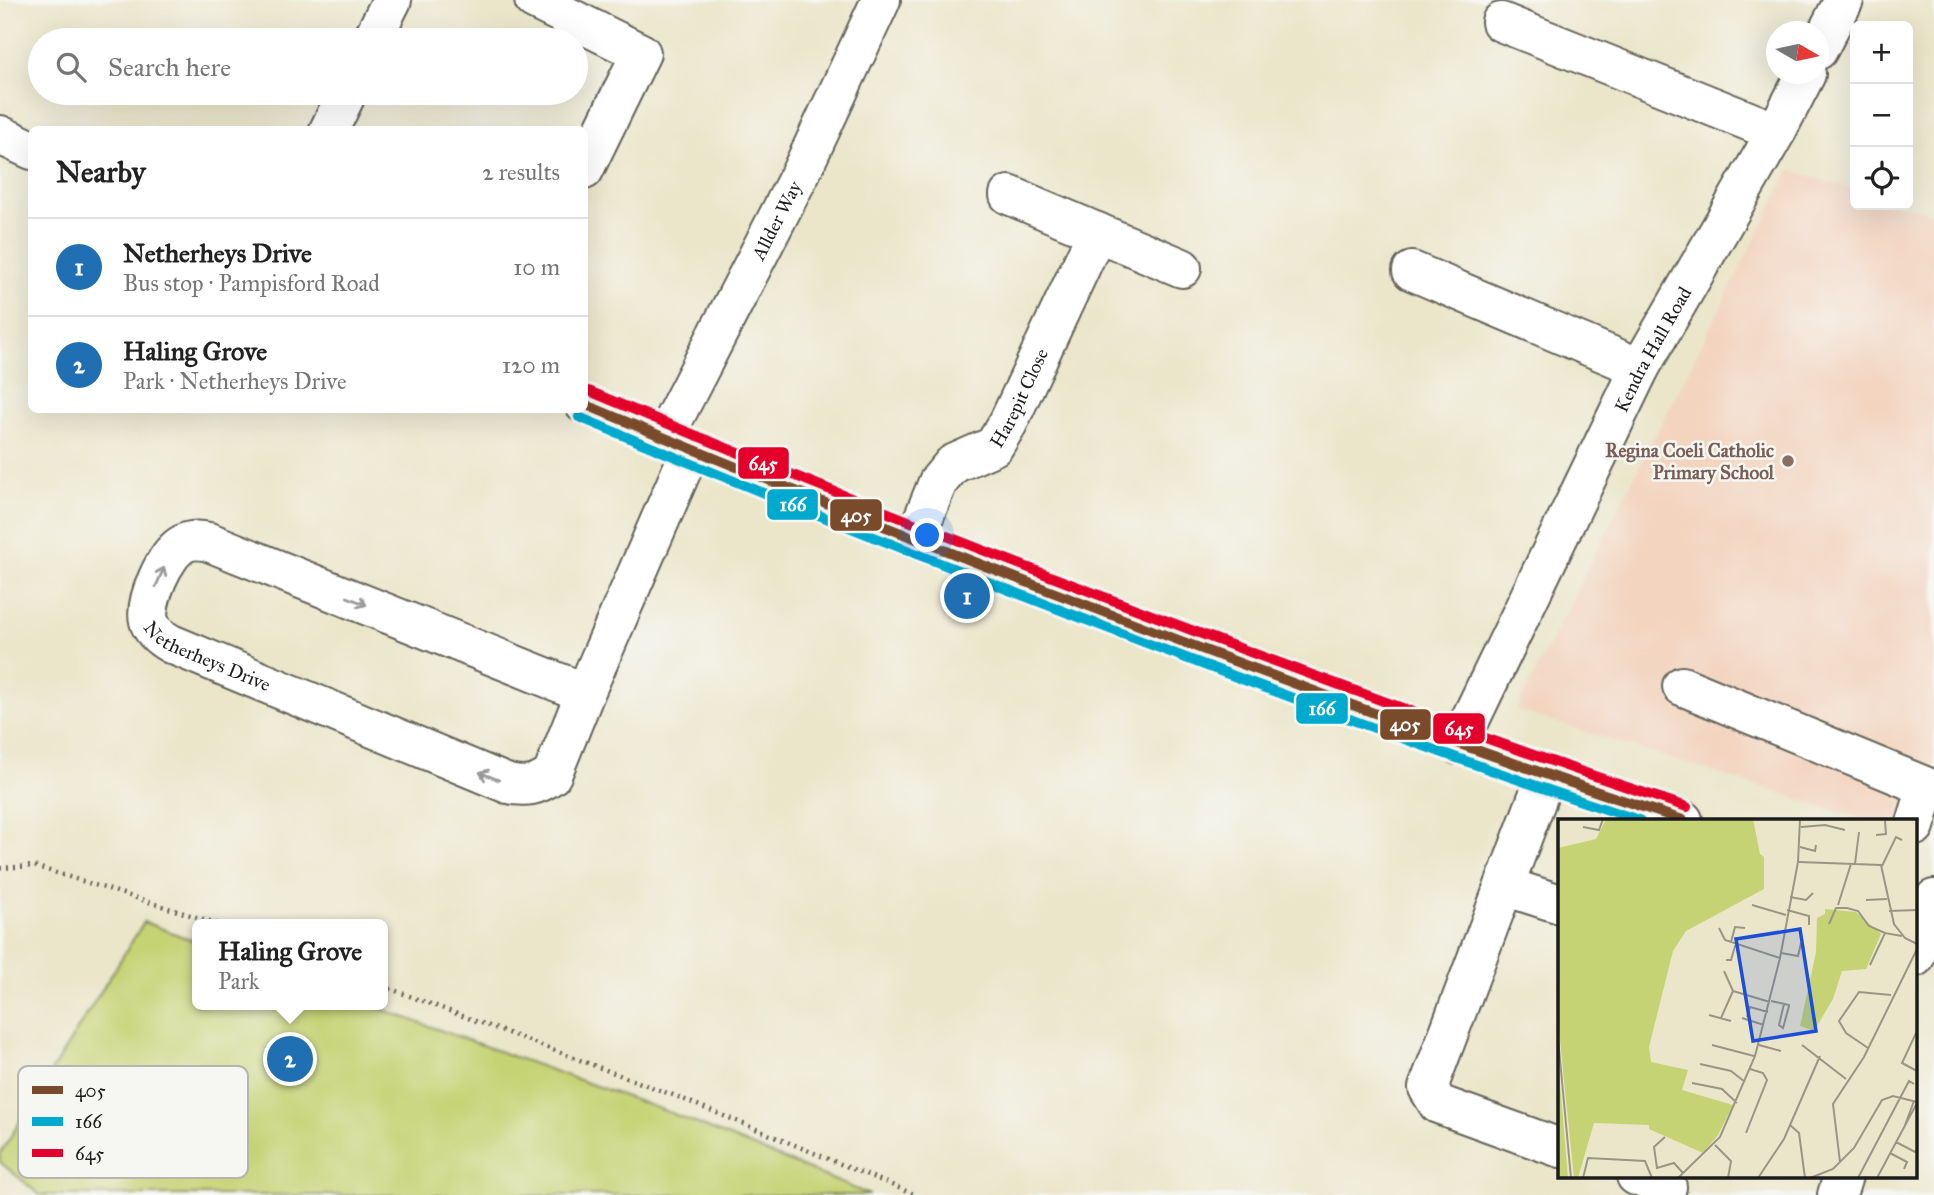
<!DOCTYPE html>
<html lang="en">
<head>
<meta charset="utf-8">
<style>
  :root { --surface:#fff; --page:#f2f2f2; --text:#222; --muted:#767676; --line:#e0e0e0; --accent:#1f6fb2 }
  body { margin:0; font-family:"IM FELL Great Primer",serif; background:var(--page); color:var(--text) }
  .controls { position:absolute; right:21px; top:21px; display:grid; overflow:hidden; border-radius:10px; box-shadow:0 7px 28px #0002 }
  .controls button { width:63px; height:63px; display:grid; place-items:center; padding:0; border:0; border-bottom:2px solid var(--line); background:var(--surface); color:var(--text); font:35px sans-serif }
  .compass { position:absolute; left:1766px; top:21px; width:63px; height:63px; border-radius:50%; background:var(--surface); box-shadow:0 7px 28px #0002; rotate:99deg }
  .you { position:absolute; left:928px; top:536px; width:24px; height:24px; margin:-18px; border:5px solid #fff; border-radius:50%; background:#1a73e8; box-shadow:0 0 0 10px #1a73e833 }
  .badge { display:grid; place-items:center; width:46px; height:46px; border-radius:50%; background:var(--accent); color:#fff; font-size:23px; font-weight:700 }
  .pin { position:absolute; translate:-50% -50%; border:4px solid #fff; box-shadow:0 2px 7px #0006 }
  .popup { position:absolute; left:192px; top:919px; width:196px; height:91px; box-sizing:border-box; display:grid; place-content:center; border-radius:10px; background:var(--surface); filter:drop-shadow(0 2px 5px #0005); font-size:23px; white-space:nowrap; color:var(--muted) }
  .popup b { font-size:26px; color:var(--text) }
  .popup::after { content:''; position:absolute; left:50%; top:100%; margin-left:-14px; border:14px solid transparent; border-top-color:var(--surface) }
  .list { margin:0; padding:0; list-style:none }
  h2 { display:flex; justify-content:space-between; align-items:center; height:91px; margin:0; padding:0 28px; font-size:30px }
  h2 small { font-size:23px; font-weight:400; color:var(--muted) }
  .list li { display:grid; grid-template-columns:46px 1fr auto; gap:21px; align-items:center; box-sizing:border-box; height:98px; padding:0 28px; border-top:2px solid var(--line) }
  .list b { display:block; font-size:26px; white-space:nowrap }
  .list p { margin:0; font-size:23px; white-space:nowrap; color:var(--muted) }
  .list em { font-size:23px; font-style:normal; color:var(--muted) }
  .icon { flex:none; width:38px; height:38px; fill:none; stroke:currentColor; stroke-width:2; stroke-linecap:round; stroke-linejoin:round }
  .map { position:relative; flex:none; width:1934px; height:1195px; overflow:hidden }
  .search { position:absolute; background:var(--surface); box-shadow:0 7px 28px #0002; left:28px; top:28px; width:560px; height:77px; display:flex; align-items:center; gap:18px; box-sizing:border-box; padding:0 24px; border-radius:38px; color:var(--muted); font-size:26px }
  .panel { position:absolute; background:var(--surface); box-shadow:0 7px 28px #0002; left:28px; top:126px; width:560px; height:287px; border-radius:10px }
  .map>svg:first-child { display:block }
  .built { fill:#f3d4bf }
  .green { fill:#c6d374; stroke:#717848; stroke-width:2 }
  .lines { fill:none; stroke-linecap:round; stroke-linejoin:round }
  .minor-casing { stroke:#646359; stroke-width:42 }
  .path { stroke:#646359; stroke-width:4.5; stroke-dasharray:2 5; stroke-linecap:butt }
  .minor { stroke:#fff; stroke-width:38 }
  .bus-1-casing { stroke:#f6f6f2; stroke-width:16 }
  .bus-2-casing { stroke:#f6f6f2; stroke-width:16 }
  .bus-3-casing { stroke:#f6f6f2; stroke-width:16 }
  .bus-1 { stroke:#7a4b2a; stroke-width:10 }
  .bus-2 { stroke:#00a9ce; stroke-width:10 }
  .bus-3 { stroke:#e4002b; stroke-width:10 }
  .oneway { stroke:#999 }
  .education-dot { fill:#8d6e63; stroke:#f6f6f2; stroke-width:2.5 }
  .labels { text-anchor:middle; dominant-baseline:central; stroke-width:5; stroke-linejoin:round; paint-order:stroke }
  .street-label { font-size:19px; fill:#1c1c1c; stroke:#f6f6f2 }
  .education-label { font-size:19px; font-weight:bold; fill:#785e54; stroke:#f6f6f2; text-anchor:end }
  .inset-road { fill:none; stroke:#989584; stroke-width:2 }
  .view { fill:#1d4ed8; fill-opacity:0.15; stroke:#1d4ed8; stroke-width:3.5 }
  .inset-edge { fill:none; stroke:#1c1c1c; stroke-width:3.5 }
  .key { fill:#f6f6f2; stroke:#b5b5b2; stroke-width:2 }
  .key-label { font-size:19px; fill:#1c1c1c }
  .line-badge { stroke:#f6f6f2; stroke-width:2.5 }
  .badge-label { font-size:19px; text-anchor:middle; font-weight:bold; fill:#fff }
</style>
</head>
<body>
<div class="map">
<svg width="1934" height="1195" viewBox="0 0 1934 1195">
  <rect width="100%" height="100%" fill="#f6f6f2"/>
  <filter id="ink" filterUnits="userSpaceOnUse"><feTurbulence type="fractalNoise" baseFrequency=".0143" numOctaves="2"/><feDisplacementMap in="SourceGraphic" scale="14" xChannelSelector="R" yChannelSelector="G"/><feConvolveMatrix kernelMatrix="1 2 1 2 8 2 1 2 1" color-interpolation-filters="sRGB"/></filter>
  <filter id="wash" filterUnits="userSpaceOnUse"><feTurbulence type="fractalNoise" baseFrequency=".00686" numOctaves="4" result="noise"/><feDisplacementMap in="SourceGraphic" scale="28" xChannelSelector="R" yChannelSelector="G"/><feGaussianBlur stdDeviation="1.57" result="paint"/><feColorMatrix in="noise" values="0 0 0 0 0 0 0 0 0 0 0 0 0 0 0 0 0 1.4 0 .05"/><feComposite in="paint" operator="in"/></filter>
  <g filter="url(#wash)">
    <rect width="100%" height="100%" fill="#ebe6ca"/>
    <polygon class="built" points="1790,170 1855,190 1855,205 1906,205 1934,213 1934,843 1915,836 1915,820 1865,820 1516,710"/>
    <polygon class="green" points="144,922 197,942 197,1005 370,1005 671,1113 870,1195 40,1195 0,1162 0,1154"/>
  </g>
  <g filter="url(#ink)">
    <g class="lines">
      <g class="minor-casing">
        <g id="minor">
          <polyline points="534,0 641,53 584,170"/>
          <polyline points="1501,22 1776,132"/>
          <polyline points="372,40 392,0"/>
          <polyline points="1818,50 1844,0"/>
          <polyline points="329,130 347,93"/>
          <polyline points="0,135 32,150"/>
          <polyline points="1009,195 1182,268"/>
          <polyline points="1412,271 1640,368"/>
          <path d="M584 404C798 495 1015 579 1232 660 1382 716 1531 772 1683 820"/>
          <path id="s1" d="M664 438 801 172 881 0"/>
          <path id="s2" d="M915 539 938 482 953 464 994 446 1008 423 1097 232"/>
          <polyline points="1682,686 1927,787 1915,826"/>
          <path id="s3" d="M585 693 209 542C200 540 191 539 183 544 165 553 144 602 149 621 152 632 162 639 171 644L508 784C526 788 537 786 552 775L585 693 691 449"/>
          <path id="s4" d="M1458 745 1640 368 1776 132 1806 74"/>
          <polyline points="1546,775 1428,1088 1438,1104 1560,1148"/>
          <polyline points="1504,886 1560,904"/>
          <polyline points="1915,957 1934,899"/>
          <polyline points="1636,1176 1667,1187"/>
          <polyline points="1837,1195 1843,1176"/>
        </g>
      </g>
      <g class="path">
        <polyline points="0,868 34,866 219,924"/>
        <polyline points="383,986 678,1097 916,1195"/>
      </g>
      <use href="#minor" class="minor"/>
      <g class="bus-1-casing">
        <path id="bus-1" d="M584 404C791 491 1000 573 1210 652 1367 711 1524 769 1683 820"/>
      </g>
      <g class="bus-2-casing">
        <path id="bus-2" d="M579 417C789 505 1001 588 1215 669 1355 721 1496 774 1639 820"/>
      </g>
      <g class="bus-3-casing">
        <path id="bus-3" d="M589 391C796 478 1005 560 1215 639 1371 697 1528 755 1687 807"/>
      </g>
      <use href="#bus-1" class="bus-1"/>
      <use href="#bus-2" class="bus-2"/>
      <use href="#bus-3" class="bus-3"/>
    </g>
    <defs><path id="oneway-shaft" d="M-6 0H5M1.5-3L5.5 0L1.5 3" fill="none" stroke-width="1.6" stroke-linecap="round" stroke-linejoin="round" transform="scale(1.75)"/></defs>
    <g class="oneway">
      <use href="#oneway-shaft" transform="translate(160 577) rotate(-67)"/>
      <use href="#oneway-shaft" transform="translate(357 601) rotate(22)"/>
      <use href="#oneway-shaft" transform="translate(489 776) rotate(-158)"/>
    </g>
  </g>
  <circle class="education-dot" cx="1788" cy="461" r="7"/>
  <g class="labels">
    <g class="street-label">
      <text stroke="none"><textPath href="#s1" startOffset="245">Allder Way</textPath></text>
      <text stroke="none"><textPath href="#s4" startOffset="441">Kendra Hall Road</textPath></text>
      <text stroke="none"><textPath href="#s2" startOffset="184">Harepit Close</textPath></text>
      <text stroke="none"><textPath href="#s3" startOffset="590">Netherheys Drive</textPath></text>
    </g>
    <g class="education-label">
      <text x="1774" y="450">Regina Coeli Catholic<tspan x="1774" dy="22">Primary School</tspan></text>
    </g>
  </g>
  <g transform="translate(1558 819)">
    <rect width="359" height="359" fill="#ebe6ca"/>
    <path d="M48 0H195L202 35 206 38V70L128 112 115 132 91 228 93 243 130 251 124 271 175 286 160 316 145 334 91 310V306L36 304 20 359H16L0 202V29L38 20ZM267 90 298 93 323 115 308 150 284 152 275 180 256 212 242 207 258 133 259 99 267 95ZM0 241 10 359H0Z" fill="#c6d374"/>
    <path class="inset-road" d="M25 8 41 11 45 0M243 8 267 6 287 11M318 16 328 15 327 2M242 28 257 32 258 26M241 43 323 46 336 105 347 119 359 125M297 45 301 13M324 47 338 18 344 21M232 78 248 81 255 74M308 81 329 80M194 86 228 96M280 86 293 45M229 91 251 97V106M331 92 359 91M271 105 278 89H289L300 92 311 107 327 114M161 109 167 121 222 139M173 123 177 108 187 109M223 134 240 137 243 124M168 141H173L178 124M312 146 327 114 344 117M166 152 175 172M175 172 212 183M213 182 231 186V187L225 209 221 206 226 185M151 196 173 202M189 198 192 188 210 193M163 199 175 172M184 199 206 206M359 212 344 244 359 252M0 219 13 359M154 226 196 237M201 226 223 232M244 226 288 260M310 229 288 214 281 202 301 173 333 176M142 245 173 252 187 263M134 264 164 270 179 284M232 306 241 314 247 359M347 306 356 282M188 314 209 261 205 254 192 250M107 318 96 328 99 349 116 344 125 354M338 323 357 333 359 330M157 326 173 342 170 359M332 334 349 343 346 350M282 343 275 285 306 238 359 130M25 359 30 339 87 342 94 359M120 359 162 318 197 237 222 139 240 43 242 0M200 359 226 320 262 237M252 359 275 350 296 329 324 281 335 277 359 283M300 359 351 262 356 265M319 359 359 284"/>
    <path class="view" d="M242 110 258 212 195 222 178 120Z"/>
    <rect width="359" height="359" class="inset-edge"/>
  </g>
  <rect x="18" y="1066" width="230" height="112" rx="10" class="key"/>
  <rect x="32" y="1086" width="31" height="8" fill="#7a4b2a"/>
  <rect x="32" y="1117" width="31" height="9" fill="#00a9ce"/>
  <rect x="32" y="1149" width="31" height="8" fill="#e4002b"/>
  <g class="key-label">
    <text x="75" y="1097">405</text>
    <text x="75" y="1128">166</text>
    <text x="75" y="1160">645</text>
  </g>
  <g class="line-badge">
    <rect x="737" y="446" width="53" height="34" rx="7" fill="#e4002b"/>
    <rect x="766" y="488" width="53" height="33" rx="7" fill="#00a9ce"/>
    <rect x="829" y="498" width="54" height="34" rx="7" fill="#7a4b2a"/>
    <rect x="1295" y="692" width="54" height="33" rx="7" fill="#00a9ce"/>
    <rect x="1379" y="708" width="53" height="33" rx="7" fill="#7a4b2a"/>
    <rect x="1432" y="712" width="54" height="33" rx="7" fill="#e4002b"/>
  </g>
  <g class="badge-label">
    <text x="763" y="470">645</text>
    <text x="793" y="511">166</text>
    <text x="856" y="522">405</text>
    <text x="1322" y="715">166</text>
    <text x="1405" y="731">405</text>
    <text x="1459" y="735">645</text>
  </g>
</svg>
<div class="controls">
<button>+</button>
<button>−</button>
<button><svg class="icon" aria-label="locate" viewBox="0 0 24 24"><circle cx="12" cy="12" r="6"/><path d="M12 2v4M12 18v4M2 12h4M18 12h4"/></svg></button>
</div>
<svg class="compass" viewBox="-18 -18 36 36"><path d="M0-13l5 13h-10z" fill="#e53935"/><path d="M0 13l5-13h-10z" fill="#767676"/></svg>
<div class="you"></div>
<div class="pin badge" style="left:967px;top:596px">1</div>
<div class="pin badge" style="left:290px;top:1059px">2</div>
<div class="popup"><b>Haling Grove</b>Park</div>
<div class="search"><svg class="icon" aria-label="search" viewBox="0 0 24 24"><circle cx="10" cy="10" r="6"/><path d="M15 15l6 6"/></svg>Search here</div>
<section class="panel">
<h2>Nearby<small>2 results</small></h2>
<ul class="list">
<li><span class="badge">1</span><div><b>Netherheys Drive</b><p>Bus stop · Pampisford Road</p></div><em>10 m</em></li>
<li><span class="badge">2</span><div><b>Haling Grove</b><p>Park · Netherheys Drive</p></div><em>120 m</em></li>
</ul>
</section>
</div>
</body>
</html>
